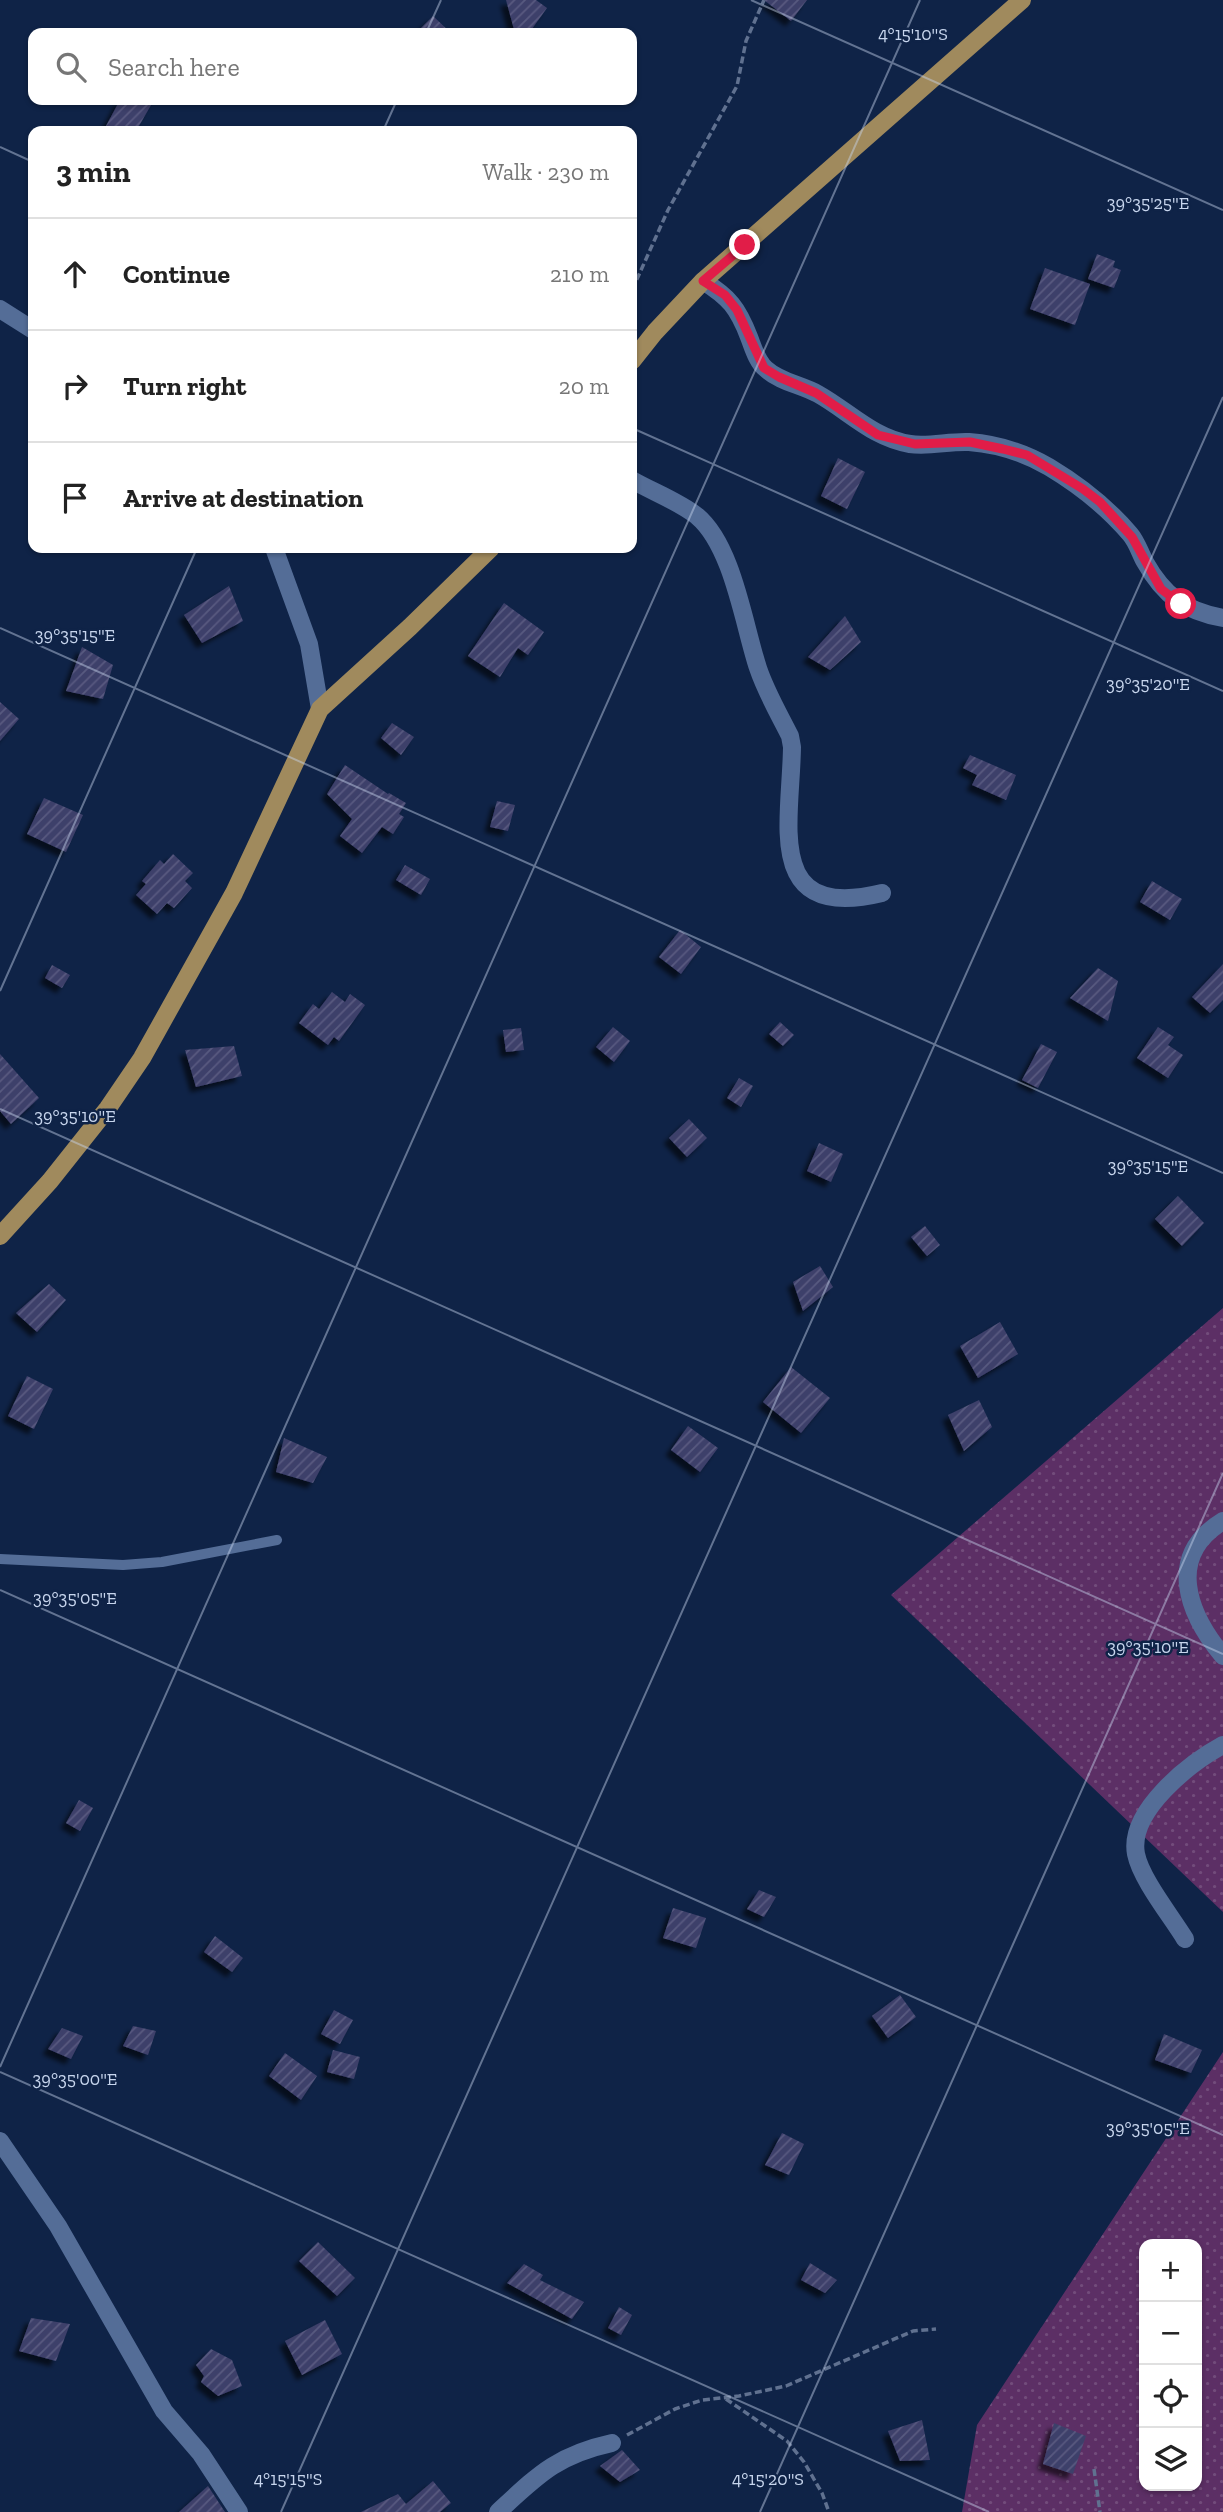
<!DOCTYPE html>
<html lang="en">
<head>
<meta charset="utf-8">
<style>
  :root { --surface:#fff; --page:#f6f6f6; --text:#222; --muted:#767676; --line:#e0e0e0 }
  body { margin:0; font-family:"Zilla Slab",serif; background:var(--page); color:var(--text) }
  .controls { position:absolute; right:21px; bottom:21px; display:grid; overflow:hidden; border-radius:14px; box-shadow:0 2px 5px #0004 }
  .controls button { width:63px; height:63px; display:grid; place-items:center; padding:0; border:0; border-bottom:2px solid var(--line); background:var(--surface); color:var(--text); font:35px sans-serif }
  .stop { position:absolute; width:21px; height:21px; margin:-16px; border:5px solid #e11d48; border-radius:50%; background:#fff }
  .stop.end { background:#e11d48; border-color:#fff; box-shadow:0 2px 7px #0008 }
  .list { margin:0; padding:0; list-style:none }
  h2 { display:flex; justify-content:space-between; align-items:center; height:91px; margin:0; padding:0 28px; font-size:30px }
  h2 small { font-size:23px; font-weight:400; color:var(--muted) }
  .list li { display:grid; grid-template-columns:46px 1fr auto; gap:21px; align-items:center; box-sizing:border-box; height:112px; padding:0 28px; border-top:2px solid var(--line) }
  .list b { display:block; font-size:26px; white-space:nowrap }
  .list em { font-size:23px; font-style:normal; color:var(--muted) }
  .icon { flex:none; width:38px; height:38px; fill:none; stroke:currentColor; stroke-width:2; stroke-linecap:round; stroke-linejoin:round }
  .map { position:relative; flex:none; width:1223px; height:2512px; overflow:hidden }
  .search { position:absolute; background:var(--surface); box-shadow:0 2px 5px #0004; left:28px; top:28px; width:609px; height:77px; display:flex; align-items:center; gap:18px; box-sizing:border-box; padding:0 24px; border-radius:14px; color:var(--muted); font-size:26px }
  .panel { position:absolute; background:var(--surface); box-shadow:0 2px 5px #0004; left:28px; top:126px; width:609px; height:427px; border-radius:14px }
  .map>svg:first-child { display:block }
  .grass { fill:url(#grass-dots); fill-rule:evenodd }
  .building { fill:url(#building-hatch); filter:url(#shadow) }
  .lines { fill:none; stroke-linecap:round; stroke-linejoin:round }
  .path { stroke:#607190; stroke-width:3.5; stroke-dasharray:7 3.5; stroke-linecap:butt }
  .lane { stroke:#546d97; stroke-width:10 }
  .street { stroke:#546d97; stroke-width:18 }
  .primary { stroke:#a08a5d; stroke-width:18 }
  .route { stroke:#e11d48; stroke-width:9 }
  .ticks { fill:none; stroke:#c7d5ed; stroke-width:2; stroke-opacity:0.45 }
  .ticks-label { font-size:18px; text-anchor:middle; fill:#c7d5ed; stroke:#0f2347; stroke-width:5; stroke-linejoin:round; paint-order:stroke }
</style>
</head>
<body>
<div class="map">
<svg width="1223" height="2512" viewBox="0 0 1223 2512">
  <defs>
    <pattern id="grass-dots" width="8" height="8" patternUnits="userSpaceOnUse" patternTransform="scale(1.75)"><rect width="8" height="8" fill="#5c2f65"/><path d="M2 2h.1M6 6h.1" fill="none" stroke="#724c7b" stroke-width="1.8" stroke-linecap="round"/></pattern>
    <pattern id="building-hatch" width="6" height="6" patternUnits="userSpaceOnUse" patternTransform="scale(1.75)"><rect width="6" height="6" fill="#3e3f6a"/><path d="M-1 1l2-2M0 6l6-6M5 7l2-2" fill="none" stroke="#585a80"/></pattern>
    <filter id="shadow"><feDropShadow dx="-5.5" dy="5.5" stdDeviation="2" flood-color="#0009"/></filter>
  </defs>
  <rect width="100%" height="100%" fill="#0f2347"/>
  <g class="grass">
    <polygon points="1223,1308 1223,1912 891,1595"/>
    <path d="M1223 2052V2512H962L977 2425ZM1144 2244H1197V2486H1144Z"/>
  </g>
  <g class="building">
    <polygon points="506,0 536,0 547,8 529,33 515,33"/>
    <polygon points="764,0 807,0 791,21"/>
    <polygon points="433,16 451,33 416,33"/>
    <polygon points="120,100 154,100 136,131 115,131 106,126"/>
    <polygon points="1097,254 1115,261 1113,267 1121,270 1114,288 1088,279"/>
    <polygon points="1045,268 1090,284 1075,325 1030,309"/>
    <polygon points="838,458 865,472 847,509 821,496"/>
    <polygon points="229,586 243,621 202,643 184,615"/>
    <polygon points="504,603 544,632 528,655 518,648 500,677 468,656"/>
    <polygon points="845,616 861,642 830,670 808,657"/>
    <polygon points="82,647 113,665 103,699 66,691"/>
    <polygon points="0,702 19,719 0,741"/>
    <polygon points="392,723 414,737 401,755 381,738"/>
    <polygon points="970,755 1016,775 1006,800 972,785 977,775 963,768"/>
    <polygon points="345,765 388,794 389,793 406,803 399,814 404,817 393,834 382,827 362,853 340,836 352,819 327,794"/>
    <polygon points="44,798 83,815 66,852 27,834"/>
    <polygon points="497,801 515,805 508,831 490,827"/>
    <polygon points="173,854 193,873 185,881 192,888 174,908 167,903 157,914 136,895 146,884 142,881 160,860 164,864"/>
    <polygon points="405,865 430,879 421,895 396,880"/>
    <polygon points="1152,881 1182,899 1170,920 1140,902"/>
    <polygon points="680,930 701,947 681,974 659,957"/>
    <polygon points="1223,964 1223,1000 1210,1013 1192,997"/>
    <polygon points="52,965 70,975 62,988 45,978"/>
    <polygon points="1098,968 1118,981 1108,1021 1070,998"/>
    <polygon points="332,992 345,1002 350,994 365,1005 339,1041 334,1037 328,1045 299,1023 313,1004 319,1009"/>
    <polygon points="780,1022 794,1035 783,1046 769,1034"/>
    <polygon points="613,1027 630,1041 614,1062 596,1047"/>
    <polygon points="1158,1027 1174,1037 1168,1045 1183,1055 1168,1078 1137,1058"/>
    <polygon points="521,1028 524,1050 506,1052 503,1030"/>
    <polygon points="1041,1044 1057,1052 1038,1088 1022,1080"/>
    <polygon points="234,1046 242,1076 196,1087 185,1050"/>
    <polygon points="0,1054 39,1098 11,1124 0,1111"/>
    <polygon points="739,1078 753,1086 741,1107 727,1098"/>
    <polygon points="689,1119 707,1138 687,1157 669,1138"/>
    <polygon points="819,1143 843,1154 831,1182 807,1171"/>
    <polygon points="1178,1196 1204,1223 1182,1246 1155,1219"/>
    <polygon points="925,1226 940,1245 927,1256 911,1237"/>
    <polygon points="820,1266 833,1287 803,1311 793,1282"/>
    <polygon points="49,1284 66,1300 37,1332 16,1313"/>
    <polygon points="1000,1322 1018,1354 978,1378 960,1346"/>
    <polygon points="791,1367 830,1398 801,1433 763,1402"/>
    <polygon points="27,1376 53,1389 34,1429 8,1416"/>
    <polygon points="979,1400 992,1427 964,1451 948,1415"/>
    <polygon points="688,1426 718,1448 700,1472 671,1450"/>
    <polygon points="284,1438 327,1457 313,1483 276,1472"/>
    <polygon points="79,1800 93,1808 80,1831 66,1823"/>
    <polygon points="759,1890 776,1897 764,1917 747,1909"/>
    <polygon points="673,1908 706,1918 696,1948 663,1938"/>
    <polygon points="215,1936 243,1958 232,1972 204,1952"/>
    <polygon points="900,1995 916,2017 888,2038 872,2016"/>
    <polygon points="334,2010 353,2020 340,2044 321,2034"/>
    <polygon points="133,2026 156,2031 148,2055 123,2046"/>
    <polygon points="62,2028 83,2036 71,2059 48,2049"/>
    <polygon points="1164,2034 1202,2050 1191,2073 1155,2060"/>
    <polygon points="333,2050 360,2057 354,2079 327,2072"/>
    <polygon points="285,2053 317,2076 301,2100 269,2076"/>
    <polygon points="782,2133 804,2144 789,2175 765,2165"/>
    <polygon points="318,2242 355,2278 337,2296 299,2261"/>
    <polygon points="810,2263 837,2280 825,2293 801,2280"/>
    <polygon points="524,2264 543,2275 540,2280 584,2302 572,2319 507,2283"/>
    <polygon points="619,2307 632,2315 621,2335 608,2328"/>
    <polygon points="31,2318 70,2324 56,2361 19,2351"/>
    <polygon points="325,2320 342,2354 302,2375 285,2341"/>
    <polygon points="211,2349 232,2360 242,2386 218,2396 201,2382 204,2376 196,2365"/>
    <polygon points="922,2420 930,2460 900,2461 888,2431"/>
    <polygon points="1054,2423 1086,2436 1073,2474 1043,2464"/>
    <polygon points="622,2450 640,2470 620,2482 600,2466"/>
    <polygon points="433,2481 451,2503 440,2512 361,2512 398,2494 406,2504"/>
    <polygon points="208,2486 225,2512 179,2512"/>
  </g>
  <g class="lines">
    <g class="path">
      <polyline points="632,300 633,288 668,210 737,86 746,41 764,0"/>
      <polyline points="726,2399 787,2441 804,2462 822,2493 829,2512"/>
      <polyline points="627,2435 675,2409 702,2400 739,2396 786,2386 913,2331 936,2329"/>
      <polyline points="1094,2469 1100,2512"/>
    </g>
    <polyline class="lane" points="0,1559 123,1565 162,1562 277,1540"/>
    <g class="street">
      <path d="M703 281C729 297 738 308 749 337 753 347 757 362 766 369 780 382 802 385 818 394 850 412 873 438 910 444 929 447 949 441 969 442 996 444 1025 453 1049 467 1079 485 1107 507 1130 534 1137 542 1140 553 1145 562 1164 596 1185 611 1223 618"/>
      <polyline points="0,309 33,330"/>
      <path d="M632 480C653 492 678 501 697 516 733 546 744 626 758 668 766 692 779 714 790 736L792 747C791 823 763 922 882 893"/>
      <polyline points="274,548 309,644 320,709"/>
      <path d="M1223 1521C1165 1556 1188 1614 1223 1656"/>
      <path d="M1185 1939C1171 1916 1141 1879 1136 1854 1128 1811 1190 1763 1223 1745"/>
      <polyline points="0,2141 58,2226 164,2411 201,2454 239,2512"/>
      <path d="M498 2512C538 2475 557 2455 612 2443"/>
    </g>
    <g class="primary">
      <polyline points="632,361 655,332 703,281 1022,0"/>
      <polyline points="0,1236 50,1181 108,1108 142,1058 234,893 320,709 410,627 491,548"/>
    </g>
  </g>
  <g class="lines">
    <polyline class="route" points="745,245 703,281 725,295 737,310 764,368 779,377 816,393 878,435 915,444 970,442 1003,449 1027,455 1083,489 1100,502 1132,537 1161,589 1181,604"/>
  </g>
  <path class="ticks" d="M751 0 1223 210M426 33 441 0M383 131 397 100M0 147 33 162M632 428 1223 691M0 628 1223 1173M0 991 197 548M0 1109 1223 1654M0 1590 1223 2135M0 2067 920 0M0 2072 989 2512M281 2512 1223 397M760 2512 1223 1473"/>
  <g class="ticks-label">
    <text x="913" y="40">4°15'10"S</text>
    <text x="1148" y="209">39°35'25"E</text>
    <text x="75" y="641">39°35'15"E</text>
    <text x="1148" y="690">39°35'20"E</text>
    <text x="75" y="1122">39°35'10"E</text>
    <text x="1148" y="1172">39°35'15"E</text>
    <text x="75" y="1604">39°35'05"E</text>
    <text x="1148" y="1653">39°35'10"E</text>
    <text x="75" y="2085">39°35'00"E</text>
    <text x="1148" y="2134">39°35'05"E</text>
    <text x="288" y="2485">4°15'15"S</text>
    <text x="768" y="2485">4°15'20"S</text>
  </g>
</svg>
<div class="controls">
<button>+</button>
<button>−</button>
<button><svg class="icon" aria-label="locate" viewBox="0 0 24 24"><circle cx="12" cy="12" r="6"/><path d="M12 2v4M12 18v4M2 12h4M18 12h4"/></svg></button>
<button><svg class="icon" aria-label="layers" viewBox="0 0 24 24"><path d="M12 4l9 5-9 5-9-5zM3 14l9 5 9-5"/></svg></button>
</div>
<div class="stop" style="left:1181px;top:604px"></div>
<div class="stop end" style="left:745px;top:245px"></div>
<div class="search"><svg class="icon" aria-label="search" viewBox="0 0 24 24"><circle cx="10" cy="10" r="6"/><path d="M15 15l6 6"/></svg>Search here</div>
<section class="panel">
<h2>3 min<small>Walk · 230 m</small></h2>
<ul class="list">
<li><svg class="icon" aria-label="ahead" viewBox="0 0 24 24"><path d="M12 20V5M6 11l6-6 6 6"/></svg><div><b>Continue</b></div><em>210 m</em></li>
<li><svg class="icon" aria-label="right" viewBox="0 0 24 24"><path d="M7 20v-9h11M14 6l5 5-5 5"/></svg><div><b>Turn right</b></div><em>20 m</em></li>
<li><svg class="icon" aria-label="arrive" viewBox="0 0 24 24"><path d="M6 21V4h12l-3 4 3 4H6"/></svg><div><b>Arrive at destination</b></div></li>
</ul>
</section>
</div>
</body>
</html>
